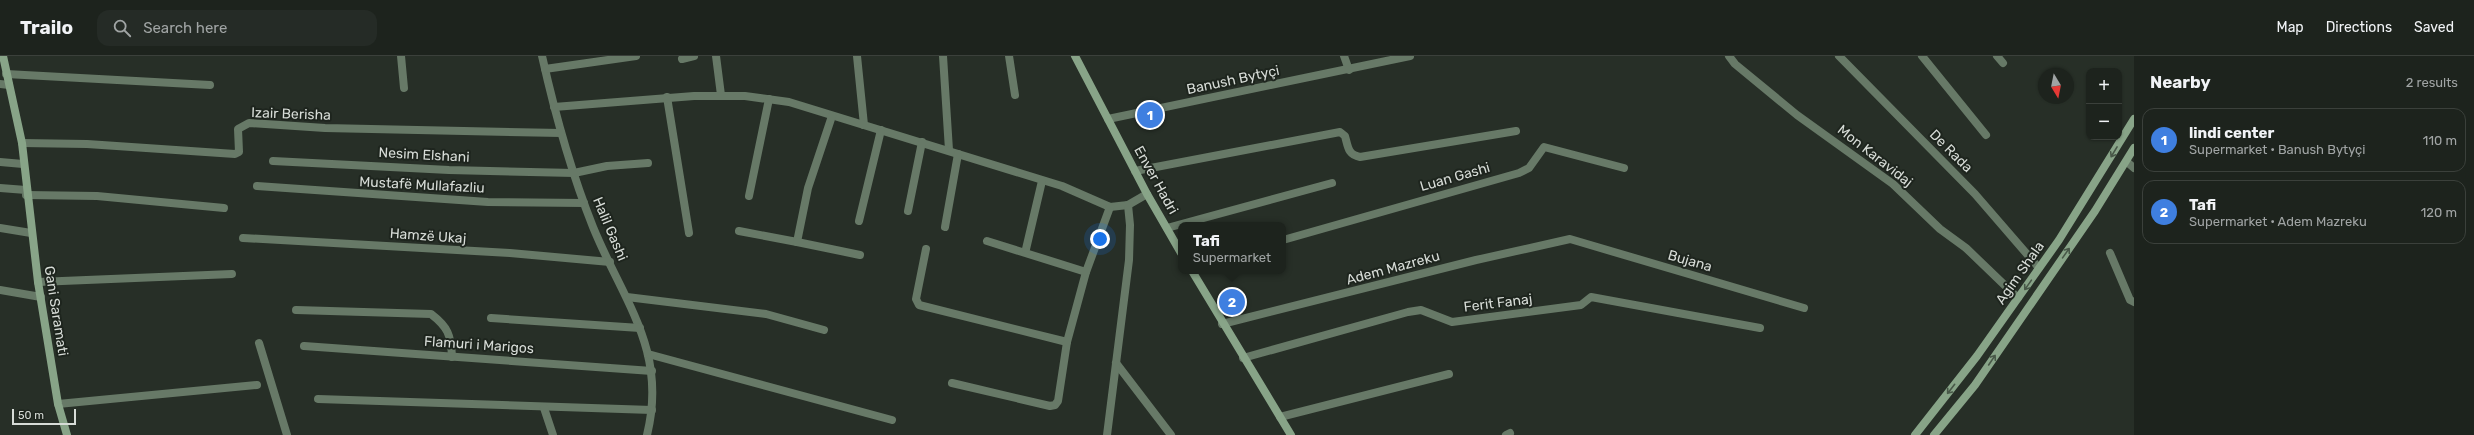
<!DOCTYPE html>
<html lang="en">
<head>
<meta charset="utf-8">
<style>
  :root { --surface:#1d231d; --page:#252b26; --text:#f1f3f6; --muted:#a0a4a4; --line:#3b403b; --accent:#bbaaf6 }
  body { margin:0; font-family:Rubik,sans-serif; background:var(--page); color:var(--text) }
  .controls { position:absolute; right:12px; top:12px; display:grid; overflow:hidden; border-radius:8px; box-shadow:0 1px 3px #0004 }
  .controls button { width:36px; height:36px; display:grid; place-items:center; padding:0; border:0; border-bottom:1px solid var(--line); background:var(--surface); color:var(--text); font:20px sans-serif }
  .compass { position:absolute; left:2038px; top:12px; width:36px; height:36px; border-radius:50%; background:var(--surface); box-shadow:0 1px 3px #0004; rotate:170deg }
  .scale { position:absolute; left:12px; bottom:10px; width:64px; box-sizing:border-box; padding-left:4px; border:2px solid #d7dcd7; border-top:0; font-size:11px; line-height:14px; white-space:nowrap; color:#d7dcd7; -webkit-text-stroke:3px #1e251e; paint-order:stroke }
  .you { position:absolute; left:1100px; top:183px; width:14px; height:14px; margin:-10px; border:3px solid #fff; border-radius:50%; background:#1a73e8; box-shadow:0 0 0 6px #1a73e833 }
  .badge { display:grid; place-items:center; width:26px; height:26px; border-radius:50%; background:var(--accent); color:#fff; font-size:13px; font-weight:700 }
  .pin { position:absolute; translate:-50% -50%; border:2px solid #fff; box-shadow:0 1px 4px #0006 }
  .popup { position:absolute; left:1178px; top:166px; width:108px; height:52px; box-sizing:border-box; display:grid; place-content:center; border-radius:8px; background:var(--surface); filter:drop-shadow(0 1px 3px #0005); font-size:13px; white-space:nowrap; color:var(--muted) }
  .popup b { font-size:15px; color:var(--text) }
  .popup::after { content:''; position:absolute; left:50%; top:100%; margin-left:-8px; border:8px solid transparent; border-top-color:var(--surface) }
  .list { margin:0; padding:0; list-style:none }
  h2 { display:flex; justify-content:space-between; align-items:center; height:52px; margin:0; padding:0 16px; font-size:17px }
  h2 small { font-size:13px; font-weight:400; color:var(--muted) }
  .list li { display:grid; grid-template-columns:26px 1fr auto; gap:12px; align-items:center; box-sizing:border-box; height:64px; margin:0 8px 8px; padding:0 8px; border:1px solid var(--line); border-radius:12px }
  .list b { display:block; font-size:15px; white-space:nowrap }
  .list p { margin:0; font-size:13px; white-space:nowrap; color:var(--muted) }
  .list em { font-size:13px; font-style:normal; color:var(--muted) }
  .icon { flex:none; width:22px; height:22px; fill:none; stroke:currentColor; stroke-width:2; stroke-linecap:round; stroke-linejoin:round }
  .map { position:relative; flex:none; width:2134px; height:379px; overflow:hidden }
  header { display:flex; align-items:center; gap:24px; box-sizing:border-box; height:56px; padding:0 20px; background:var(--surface); border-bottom:1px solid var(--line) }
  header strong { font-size:19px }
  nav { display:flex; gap:22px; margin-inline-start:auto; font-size:14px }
  .search { width:280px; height:36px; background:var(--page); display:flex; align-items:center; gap:10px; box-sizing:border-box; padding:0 14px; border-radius:12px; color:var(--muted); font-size:15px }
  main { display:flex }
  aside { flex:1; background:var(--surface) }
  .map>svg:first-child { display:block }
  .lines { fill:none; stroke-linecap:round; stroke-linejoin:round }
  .street { stroke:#677967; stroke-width:8 }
  .secondary { stroke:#88a488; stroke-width:8 }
  .oneway { stroke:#485848 }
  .labels { text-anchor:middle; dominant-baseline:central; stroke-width:4; stroke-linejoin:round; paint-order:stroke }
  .street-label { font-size:14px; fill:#d7dcd7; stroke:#1e251e }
</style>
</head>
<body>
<header>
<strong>Trailo</strong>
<div class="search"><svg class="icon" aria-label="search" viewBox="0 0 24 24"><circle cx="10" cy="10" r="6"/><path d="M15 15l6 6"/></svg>Search here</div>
<nav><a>Map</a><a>Directions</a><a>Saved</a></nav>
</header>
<main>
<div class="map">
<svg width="2134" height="379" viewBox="0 0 2134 379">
  <rect width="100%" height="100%" fill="#272f27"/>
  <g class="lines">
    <g class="street">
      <polyline points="401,0 404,32"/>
      <path d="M542 0C555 58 571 116 593 171 623 245 668 294 647 379"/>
      <polyline points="716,0 721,39"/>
      <polyline points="857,0 864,69"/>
      <polyline points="943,0 949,94"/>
      <polyline points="1009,0 1015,39"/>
      <polyline points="1344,0 1349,14"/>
      <polyline points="1729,0 1735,8 1797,59 1893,128 1940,173 1966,192 2018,242"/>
      <polyline points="1839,0 1975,138 2039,212"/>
      <polyline points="1922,0 1986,79"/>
      <polyline points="1997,0 2003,7"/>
      <polyline points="682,3 694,0"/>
      <polyline points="545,13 636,0"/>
      <polyline points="6,18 210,29"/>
      <polyline points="0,28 9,29"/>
      <polyline points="667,41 689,177"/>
      <polyline points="554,51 694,40 745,40 789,46 1062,130 1110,151 1128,149 1147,138"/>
      <polyline points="1108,63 1410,0"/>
      <polyline points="22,87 87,88 235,98 239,96 238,73 249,67 325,72 561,77"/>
      <polyline points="273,105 449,114 574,117 607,110 648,107"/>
      <polyline points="0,106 23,108"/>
      <polyline points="2127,106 2134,112"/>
      <path d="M1135 115 1340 76 1345 80C1348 91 1348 99 1360 101L1516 75"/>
      <polyline points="257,130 488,146 584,147"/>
      <polyline points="0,132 26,134"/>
      <polyline points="26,139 97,140 224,152"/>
      <polyline points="749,140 769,43"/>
      <polyline points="908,155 922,86"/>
      <polyline points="859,165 881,74"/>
      <polyline points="945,171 958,98"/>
      <polyline points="0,172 31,177"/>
      <polyline points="1167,172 1332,127"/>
      <polyline points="739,175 797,186 808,132 832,60"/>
      <polyline points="243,182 510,197 610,206"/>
      <polyline points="1283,184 1519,117 1529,112 1544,91 1624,112"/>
      <polyline points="987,185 1086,216"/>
      <polyline points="797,186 860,199"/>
      <polyline points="926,193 916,243 919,249 1067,286"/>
      <polyline points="1026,193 1042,125"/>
      <polyline points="2110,197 2130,244 2134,246"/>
      <polyline points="38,226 232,218"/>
      <polyline points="0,234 41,241"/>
      <polyline points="627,241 766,258 824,274"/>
      <path d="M296 254 431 258C448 271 451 279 452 301"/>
      <polyline points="491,262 640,272"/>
      <polyline points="1222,268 1476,204 1570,183 1804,252"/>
      <polyline points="259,287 287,379"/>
      <polyline points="304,290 652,315"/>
      <polyline points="648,298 892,364"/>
      <polyline points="1243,302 1408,256 1421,254 1452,266 1581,249 1591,241 1760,272"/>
      <polyline points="1116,307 1171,379"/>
      <polyline points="952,327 1050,350 1055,349 1058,345 1067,286 1086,216 1110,151"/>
      <polyline points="318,343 652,354"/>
      <polyline points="58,348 257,329"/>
      <polyline points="544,352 553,379"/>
      <polyline points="1280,361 1449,318"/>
      <polyline points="1107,379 1129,204 1130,169 1128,149"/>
      <polyline points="1506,379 1510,377"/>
    </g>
    <g class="secondary">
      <polyline points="3,0 22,87 38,226 58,348 67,379"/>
      <polyline points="1075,0 1147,138 1181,197"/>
      <polyline points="1192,215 1291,379"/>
      <polyline points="1915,379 1977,300 2059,184 2134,63"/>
      <polyline points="1934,379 1975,329 2095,155 2134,92"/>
    </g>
  </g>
  <defs><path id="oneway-shaft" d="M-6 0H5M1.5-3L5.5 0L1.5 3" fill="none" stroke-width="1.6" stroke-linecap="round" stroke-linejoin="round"/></defs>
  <g class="oneway">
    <use href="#oneway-shaft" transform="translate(2114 96) rotate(121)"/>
    <use href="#oneway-shaft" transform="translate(2066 197) rotate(-55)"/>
    <use href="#oneway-shaft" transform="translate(2028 229) rotate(125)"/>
    <use href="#oneway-shaft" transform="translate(1992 304) rotate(-56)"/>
    <use href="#oneway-shaft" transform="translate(1951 333) rotate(128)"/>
  </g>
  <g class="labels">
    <g class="street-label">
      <text transform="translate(1233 24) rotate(-12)">Banush Bytyçi</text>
      <text transform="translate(291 58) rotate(2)">Izair Berisha</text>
      <text transform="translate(1951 95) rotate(45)">De Rada</text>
      <text transform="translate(424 99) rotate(3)">Nesim Elshani</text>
      <text transform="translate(1875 100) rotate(38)">Mon Karavidaj</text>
      <text transform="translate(1455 121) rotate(-16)">Luan Gashi</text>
      <text transform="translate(1156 124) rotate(61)">Enver Hadri</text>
      <text transform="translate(422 129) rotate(3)">Mustafë Mullafazliu</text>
      <text transform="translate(610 173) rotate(67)">Halil Gashi</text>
      <text transform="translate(428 180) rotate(4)">Hamzë Ukaj</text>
      <text transform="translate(1690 205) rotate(16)">Bujana</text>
      <text transform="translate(1393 212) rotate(-15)">Adem Mazreku</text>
      <text transform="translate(2020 217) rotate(-55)">Agim Shala</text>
      <text transform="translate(1498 247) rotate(-7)">Ferit Fanaj</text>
      <text transform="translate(56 255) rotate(81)">Gani Saramati</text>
      <text transform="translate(479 289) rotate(4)">Flamuri i Marigos</text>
    </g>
  </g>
</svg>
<div class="controls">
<button>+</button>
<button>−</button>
</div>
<svg class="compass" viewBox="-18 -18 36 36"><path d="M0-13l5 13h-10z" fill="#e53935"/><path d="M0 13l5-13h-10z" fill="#a0a4a4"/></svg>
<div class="scale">50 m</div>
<div class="you"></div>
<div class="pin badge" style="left:1150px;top:59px;background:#3f7fe0">1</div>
<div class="pin badge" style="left:1232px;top:246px;background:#3f7fe0">2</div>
<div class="popup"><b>Tafi</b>Supermarket</div>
</div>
<aside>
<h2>Nearby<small>2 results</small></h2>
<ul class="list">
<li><span class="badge" style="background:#3f7fe0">1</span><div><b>lindi center</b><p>Supermarket · Banush Bytyçi</p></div><em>110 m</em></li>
<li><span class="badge" style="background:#3f7fe0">2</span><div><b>Tafi</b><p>Supermarket · Adem Mazreku</p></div><em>120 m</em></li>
</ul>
</aside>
</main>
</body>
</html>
